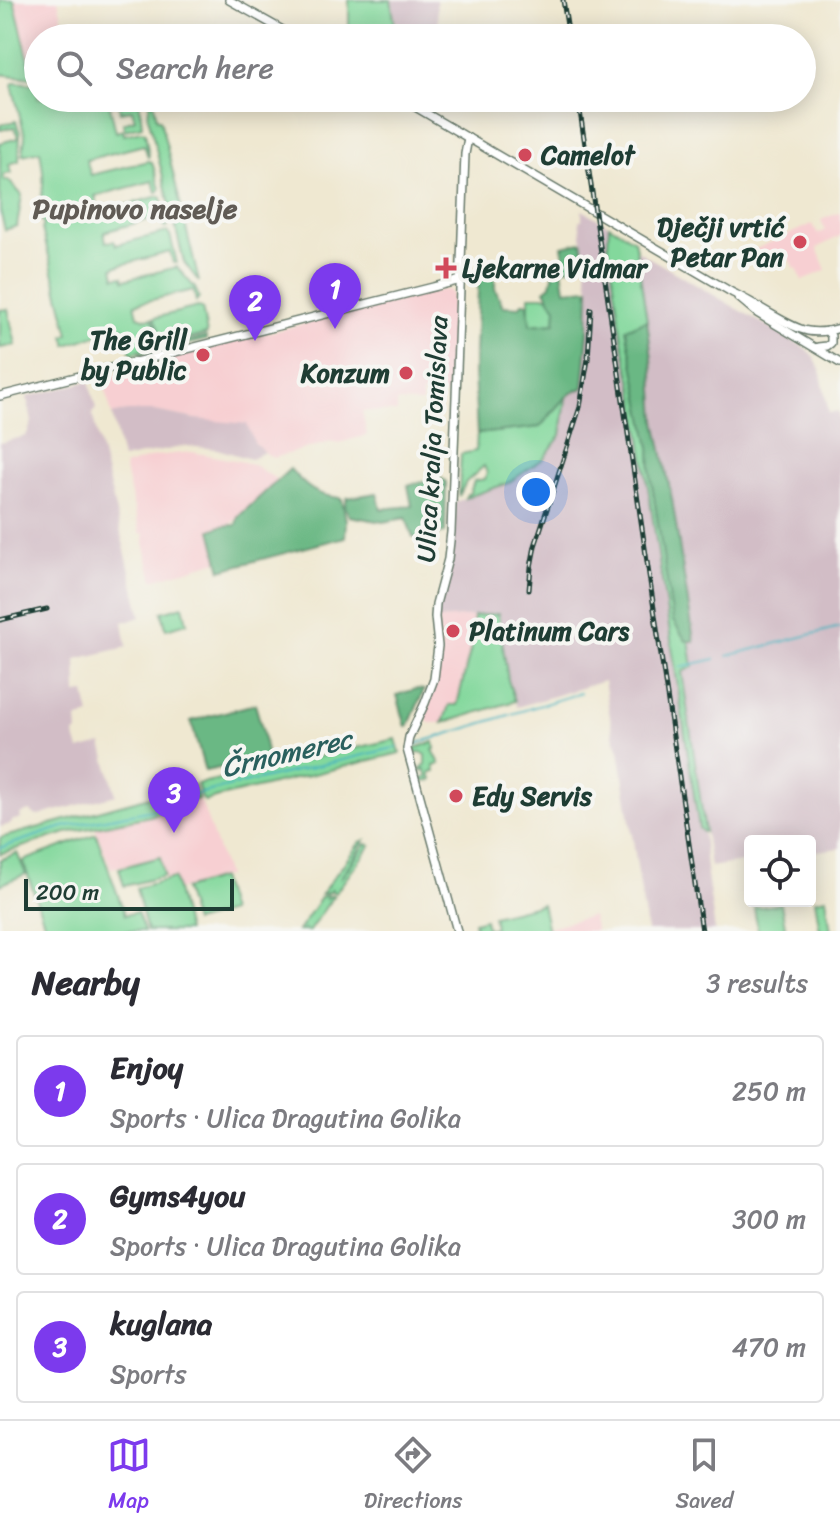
<!DOCTYPE html>
<html lang="en">
<head>
<meta charset="utf-8">
<style>
  :root { --surface:#fff; --page:#f2f2f3; --text:#2b2b33; --muted:#7c7c81; --line:#e1e1e2; --accent:#7c3aed }
  body { margin:0; font-family:Sriracha,sans-serif; background:var(--page); color:var(--text) }
  .controls { position:absolute; right:24px; bottom:24px; display:grid; overflow:hidden; border-radius:8px; box-shadow:0 4px 20px #0003 }
  .controls button { width:72px; height:72px; display:grid; place-items:center; padding:0; border:0; border-bottom:2px solid var(--line); background:var(--surface); color:var(--text); font:40px sans-serif }
  .scale { position:absolute; left:24px; bottom:20px; width:210px; box-sizing:border-box; padding-left:8px; border:4px solid #1f3d34; border-top:0; font-size:22px; line-height:28px; white-space:nowrap; color:#1f3d34; -webkit-text-stroke:6px #f6f6f2; paint-order:stroke }
  .you { position:absolute; left:536px; top:492px; width:28px; height:28px; margin:-20px; border:6px solid #fff; border-radius:50%; background:#1a73e8; box-shadow:0 0 0 12px #1a73e833 }
  .badge { display:grid; place-items:center; width:52px; height:52px; border-radius:50%; background:var(--accent); color:#fff; font-size:26px; font-weight:700 }
  .pin { position:absolute; translate:-50% -66px; filter:drop-shadow(0 2px 4px #0008) }
  .pin::after { content:''; position:absolute; top:42px; width:28px; height:24px; background:inherit; clip-path:polygon(0 0,100% 0,50% 100%) }
  .list { margin:0; padding:0; list-style:none }
  h2 { display:flex; justify-content:space-between; align-items:center; height:104px; margin:0; padding:0 32px; font-size:34px }
  h2 small { font-size:26px; font-weight:400; color:var(--muted) }
  .list li { display:grid; grid-template-columns:52px 1fr auto; gap:24px; align-items:center; box-sizing:border-box; height:112px; margin:0 16px 16px; padding:0 16px; border:2px solid var(--line); border-radius:8px }
  .list b { display:block; font-size:30px; white-space:nowrap }
  .list p { margin:0; font-size:26px; white-space:nowrap; color:var(--muted) }
  .list em { font-size:26px; font-style:normal; color:var(--muted) }
  .icon { flex:none; width:44px; height:44px; fill:none; stroke:currentColor; stroke-width:2; stroke-linecap:round; stroke-linejoin:round }
  .map { position:relative; flex:none; width:840px; height:931px; overflow:hidden }
  .search { position:absolute; background:var(--surface); box-shadow:0 4px 20px #0003; left:24px; right:24px; top:24px; height:88px; display:flex; align-items:center; gap:20px; box-sizing:border-box; padding:0 28px; border-radius:44px; color:var(--muted); font-size:30px }
  .sheet { height:488px; background:var(--surface) }
  nav { display:flex; justify-content:space-around; align-items:center; box-sizing:border-box; height:112px; border-top:2px solid var(--line); background:var(--surface); font-size:22px; color:var(--muted) }
  nav a { display:grid; justify-items:center; gap:4px }
  nav .on { color:var(--accent) }
  .map>svg:first-child { display:block }
  .built { fill:#f7cfd2 }
  .industrial { fill:#d2bdc6 }
  .green { fill:#83d89c; stroke:#518a68; stroke-width:2 }
  .forest { fill:#6ab884; stroke:#447a5c; stroke-width:2 }
  .lines { fill:none; stroke-linecap:round; stroke-linejoin:round }
  .stream { stroke:#44b3bf; stroke-width:2 }
  .minor-casing { stroke:#68796b; stroke-width:10 }
  .minor { stroke:#fff; stroke-width:7 }
  .rail-casing { stroke:#1f3d34; stroke-width:5 }
  .rail { stroke:#f6f6f2; stroke-width:2; stroke-dasharray:6; stroke-linecap:butt }
  .poi-dot { fill:#d1495b; stroke:#f6f6f2; stroke-width:3 }
  .labels { text-anchor:middle; dominant-baseline:central; stroke-width:8; stroke-linejoin:round; paint-order:stroke }
  .poi-label { font-size:26px; font-weight:bold; fill:#1f3d34; stroke:#f6f6f2; text-anchor:start }
  .street-label { font-size:26px; fill:#1f3d34; stroke:#f6f6f2 }
  .neighbourhood-label { font-size:28px; font-weight:bold; fill:#605b55; stroke:#f6f6f2 }
  .water-label { font-size:28px; font-style:italic; fill:#2a605e; stroke:#f6f6f2 }
</style>
</head>
<body>
<div class="map">
<svg width="840" height="931" viewBox="0 0 840 931">
  <rect width="100%" height="100%" fill="#f6f6f2"/>
  <filter id="ink" filterUnits="userSpaceOnUse"><feTurbulence type="fractalNoise" baseFrequency=".0125" numOctaves="2"/><feDisplacementMap in="SourceGraphic" scale="16" xChannelSelector="R" yChannelSelector="G"/><feConvolveMatrix kernelMatrix="1 2 1 2 8 2 1 2 1" color-interpolation-filters="sRGB"/></filter>
  <filter id="wash" filterUnits="userSpaceOnUse"><feTurbulence type="fractalNoise" baseFrequency=".006" numOctaves="4" result="noise"/><feDisplacementMap in="SourceGraphic" scale="32" xChannelSelector="R" yChannelSelector="G"/><feGaussianBlur stdDeviation="1.8" result="paint"/><feColorMatrix in="noise" values="0 0 0 0 0 0 0 0 0 0 0 0 0 0 0 0 0 1.4 0 .05"/><feComposite in="paint" operator="in"/></filter>
  <g filter="url(#wash)">
    <rect width="100%" height="100%" fill="#efe8d1"/>
    <g class="built">
      <polygon points="14,0 58,0 67,38 38,38 38,91 36,92"/>
      <polygon points="840,212 840,236 817,248 826,270 802,281 797,268 794,268 790,259 764,270 749,252 812,224 818,234 825,230 821,220"/>
      <polygon points="442,290 448,290 451,292 452,295 449,394 422,394 422,403 397,402 397,412 362,411 367,435 339,443 330,442 273,458 264,452 254,442 196,419 155,411 127,411 112,415 103,380 104,378 168,361 168,358 226,343"/>
      <polygon points="192,452 244,462 256,466 277,480 221,533 225,559 153,580 144,543 144,534 140,533 124,466 155,456"/>
      <polygon points="474,616 471,647 456,705 449,705 443,723 429,723 425,717 439,671 441,654 438,619"/>
      <polygon points="198,799 202,804 227,876 177,890 174,877 165,879 160,857 111,868 95,828 150,816"/>
      <polygon points="542,904 548,927 592,916 596,931 476,931 474,922 485,919 487,929 496,926 493,916"/>
    </g>
    <g class="industrial">
      <polygon points="391,0 436,0 439,38 399,38"/>
      <polygon points="582,210 609,225 608,243 623,345 634,392 699,828 703,832 706,868 715,931 647,931 619,750 613,735 604,681 517,707 508,680 498,614 438,619 438,604 446,583 453,554 455,502 508,483 561,435 566,398 580,388 583,387 589,310 589,288 579,220 582,220"/>
      <polygon points="636,250 805,348 813,356 820,369 829,413 838,411 840,425 840,848 810,852 810,841 750,841 750,861 710,867 682,671 693,667 689,640 694,640 672,499 656,421 652,359"/>
      <polygon points="89,381 96,409 92,413 141,617 123,622 127,647 76,659 77,694 85,693 90,715 77,719 78,732 74,733 79,750 102,744 116,795 37,816 30,811 23,813 20,814 21,819 13,820 11,824 0,827 0,443 26,436 32,422 27,397"/>
      <polygon points="127,411 155,411 196,419 247,424 254,442 264,452 251,459 217,449 186,446 122,459 112,415"/>
    </g>
    <g class="green">
      <polygon points="0,0 14,0 33,78 0,74"/>
      <polygon points="349,0 391,0 395,26 343,33 343,29 349,30"/>
      <path d="M14 82 34 84 36 91H38V98H108L116 132 123 130 124 135 141 131 145 132 149 156 148 157 144 145 86 160 91 175 149 161 152 162 160 189 158 192H156L153 181 95 196 98 207 105 205 107 210 159 196 162 198 168 227 165 228 161 216 104 232 106 242 114 241 116 245 167 232 170 235 177 263H173L170 252 113 267 115 277 123 276 124 280 177 267 195 288 199 297 196 301 193 290 135 304 138 316 147 319 152 318 164 345 131 353 122 327 67 345 64 336 69 334 42 229 44 224 36 212C46 192 44 172 40 151L23 155 25 136 12 85Z"/>
      <polygon points="117,98 139,98 142,126 125,130 123,123 135,119 132,110 120,112"/>
      <polygon points="150,99 153,99 157,119 160,119 199,282 184,262 148,116"/>
      <polygon points="16,121 20,133 19,161 9,164 11,173 3,175 5,181 8,180 22,195 17,226 5,230 0,211 0,143 18,138 15,127 0,130 0,125"/>
      <polygon points="609,225 634,240 636,250 647,320 626,329 650,447 651,478 673,621 689,640 693,667 682,672 705,832 703,832 699,828 634,392 623,345 608,243"/>
      <polygon points="529,296 548,296 556,308 555,323 529,325"/>
      <polygon points="198,307 202,308 207,334 166,345 154,318"/>
      <polygon points="8,309 16,345 0,348 0,310"/>
      <polygon points="206,337 206,340 96,366 98,365"/>
      <polygon points="566,398 561,435 543,459 508,483 465,498 467,494 470,493 474,481 485,479 487,473 484,466 466,482 459,496 461,454 476,451 477,434 540,427"/>
      <polygon points="183,606 187,623 166,629 162,612"/>
      <polygon points="498,614 508,680 515,701 443,723 449,705 457,705 471,647 474,616"/>
      <polygon points="396,739 400,753 216,798 205,801 201,798 197,784"/>
      <polygon points="434,742 435,749 433,750 440,764 434,766 435,772 430,773 432,780 424,782 422,779 428,777 425,769 420,771 420,769 426,764 426,755 421,752 415,754 415,748"/>
      <polygon points="193,785 198,799 150,816 66,833 0,854 0,838"/>
      <polygon points="96,834 125,915 137,912 144,931 47,931 23,861"/>
      <polygon points="365,840 340,879 366,844 371,845 336,892 331,892 332,889 329,892 321,894 360,842"/>
      <polygon points="17,853 26,874 0,885 0,860"/>
      <polygon points="160,857 164,876 124,886 119,868"/>
      <polygon points="174,878 187,931 147,931 136,888"/>
      <polygon points="220,878 230,912 194,922 184,889"/>
      <polygon points="327,895 326,899 330,896 334,895 309,931 304,931 305,929 303,931 298,931 321,897"/>
      <polygon points="826,898 831,931 820,931 815,900"/>
      <polygon points="542,904 548,931 467,931 475,928 474,922 485,919 487,929 495,927 493,916"/>
      <polygon points="781,904 786,931 758,931 754,908"/>
    </g>
    <g class="forest">
      <path d="M582 242 586 264 562 269 565 290 589 288 588 331 583 388C565 392 552 413 540 427L477 434 474 372 479 271 495 269V289L503 306 519 307 522 303H528L530 325 555 323 556 308 545 290 551 285 555 267 564 256 562 246Z"/>
      <polygon points="647,320 652,359 656,421 672,499 694,641 686,641 673,621 651,478 650,447 626,329"/>
      <path d="M290 469C301 481 310 492 328 496 333 497 337 497 342 499L346 521 345 537 221 570 211 530 221 526 236 525 238 517Z"/>
      <polygon points="441,478 446,482 445,533 418,539 413,537 406,518 383,522 349,516 345,506 347,498 377,493 381,509 412,506 408,485"/>
      <polygon points="416,689 424,690 408,727 406,727 397,695"/>
      <polygon points="255,704 263,732 267,760 243,763 205,771 191,721"/>
    </g>
    <g class="lines">
      <g class="stream">
        <polyline points="727,656 840,627"/>
        <polyline points="680,667 715,659"/>
        <polyline points="415,744 580,693"/>
        <polyline points="0,848 63,827 152,810 171,801 193,795 398,747"/>
      </g>
    </g>
  </g>
  <g filter="url(#ink)">
    <g class="lines">
      <g class="minor-casing">
        <g id="minor">
          <polyline points="229,0 297,38"/>
          <path d="M400 98 733 293C754 302 789 328 808 331 819 333 830 331 840 328"/>
          <polyline points="738,297 757,313 840,363"/>
          <polyline points="818,347 827,346 831,343 831,336 827,331"/>
          <polyline points="0,396 461,280"/>
          <polyline points="457,931 407,749 409,737 425,703 434,679 438,646 435,617 436,604 448,559 451,532 465,154 468,138"/>
        </g>
      </g>
      <use href="#minor" class="minor"/>
      <g class="rail-casing">
        <g id="rail">
          <polyline points="563,0 569,38"/>
          <polyline points="578,98 702,931"/>
          <polyline points="529,590 531,567 535,546 580,407 588,359 591,309"/>
          <polyline points="0,620 47,609"/>
        </g>
      </g>
      <use href="#rail" class="rail"/>
    </g>
  </g>
  <g class="poi-dot">
    <circle cx="525" cy="155" r="8"/>
    <circle cx="800" cy="242" r="8"/>
    <path d="M442 256h8v8h8v8h-8v8h-8v-8h-8v-8h8z"/>
    <circle cx="203" cy="355" r="8"/>
    <circle cx="406" cy="373" r="8"/>
    <circle cx="453" cy="631" r="8"/>
    <circle cx="456" cy="796" r="8"/>
  </g>
  <g class="labels">
    <g class="poi-label">
      <text x="541" y="155">Camelot</text>
      <text x="784" y="227" text-anchor="end">Dječji vrtić<tspan x="784" dy="30">Petar Pan</tspan></text>
      <text x="462" y="268">Ljekarne Vidmar</text>
      <text x="187" y="340" text-anchor="end">The Grill<tspan x="187" dy="30">by Public</tspan></text>
      <text x="390" y="373" text-anchor="end">Konzum</text>
      <text x="469" y="631">Platinum Cars</text>
      <text x="472" y="796">Edy Servis</text>
    </g>
    <g class="street-label">
      <text transform="translate(432 439) rotate(-87)">Ulica kralja Tomislava</text>
    </g>
    <g class="neighbourhood-label">
      <text x="135" y="208">Pupinovo naselje</text>
    </g>
    <g class="water-label">
      <text transform="translate(287 753) rotate(-13)">Črnomerec</text>
    </g>
  </g>
</svg>
<div class="controls">
<button><svg class="icon" aria-label="locate" viewBox="0 0 24 24"><circle cx="12" cy="12" r="6"/><path d="M12 2v4M12 18v4M2 12h4M18 12h4"/></svg></button>
</div>
<div class="scale">200 m</div>
<div class="you"></div>
<div class="pin badge" style="left:335px;top:329px">1</div>
<div class="pin badge" style="left:255px;top:341px">2</div>
<div class="pin badge" style="left:174px;top:833px">3</div>
<div class="search"><svg class="icon" aria-label="search" viewBox="0 0 24 24"><circle cx="10" cy="10" r="6"/><path d="M15 15l6 6"/></svg>Search here</div>
</div>
<section class="sheet">
<h2>Nearby<small>3 results</small></h2>
<ul class="list">
<li><span class="badge">1</span><div><b>Enjoy</b><p>Sports · Ulica Dragutina Golika</p></div><em>250 m</em></li>
<li><span class="badge">2</span><div><b>Gyms4you</b><p>Sports · Ulica Dragutina Golika</p></div><em>300 m</em></li>
<li><span class="badge">3</span><div><b>kuglana</b><p>Sports</p></div><em>470 m</em></li>
</ul>
</section>
<nav>
<a class="on"><svg class="icon" aria-label="map" viewBox="0 0 24 24"><path d="M3 6l6-2 6 2 6-2v14l-6 2-6-2-6 2zM9 4v14M15 6v14"/></svg>Map</a>
<a><svg class="icon" aria-label="directions" viewBox="0 0 24 24"><path d="M12 3l9 9-9 9-9-9zM9 14v-3h6M13 9l2 2-2 2"/></svg>Directions</a>
<a><svg class="icon" aria-label="saved" viewBox="0 0 24 24"><path d="M7 4h10v16l-5-4-5 4z"/></svg>Saved</a>
</nav>
</body>
</html>
